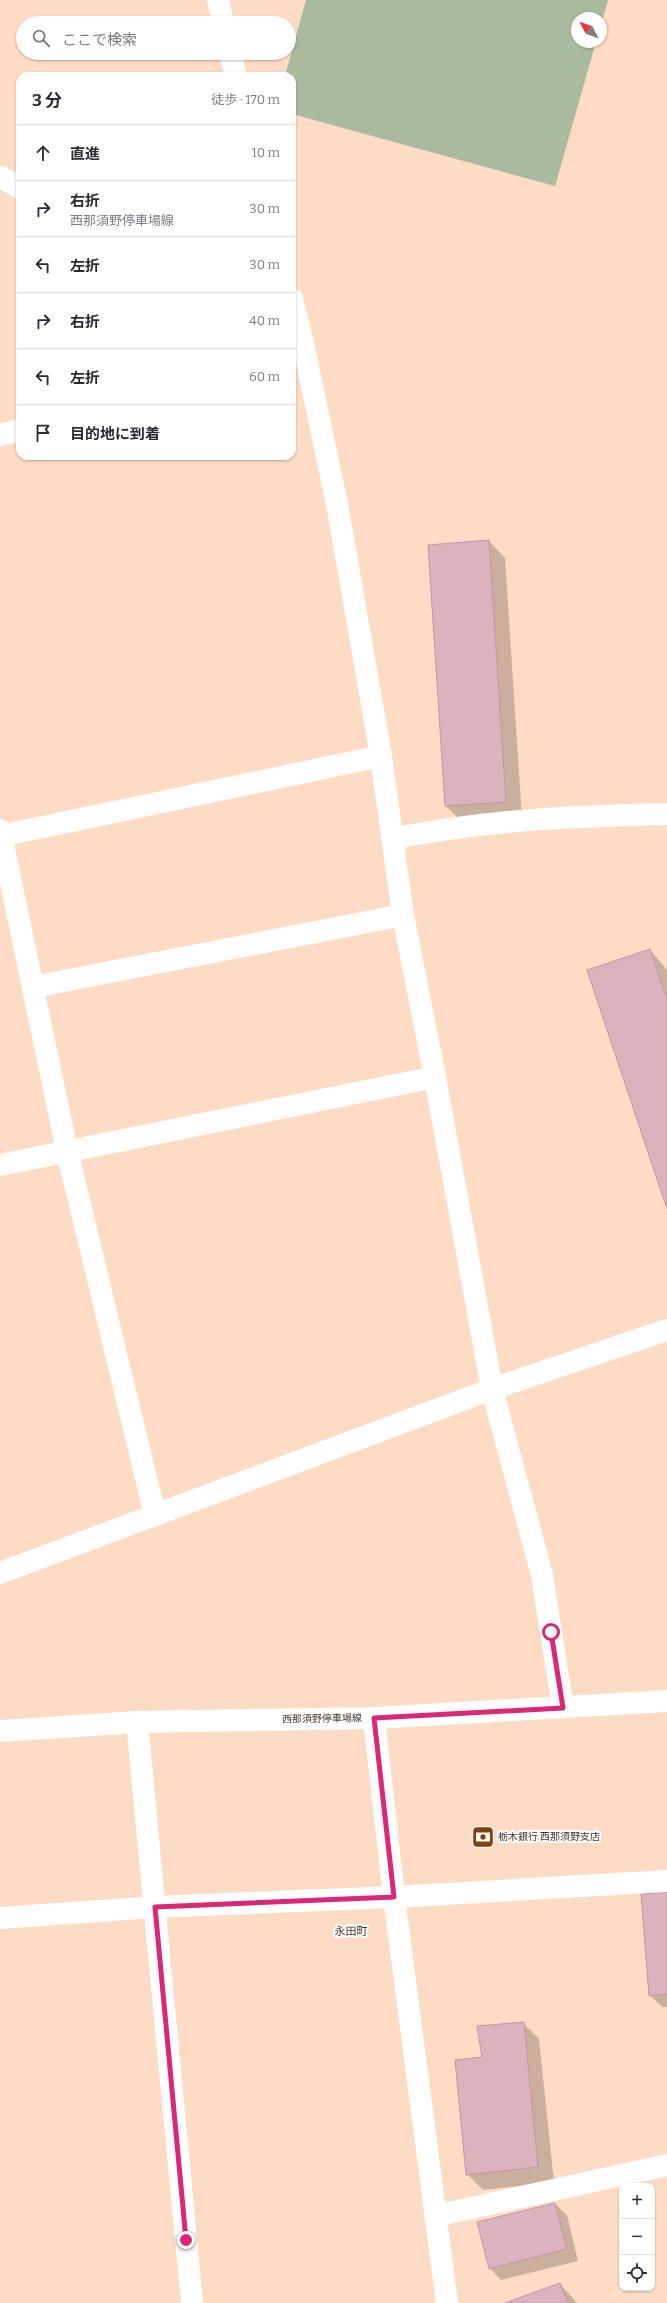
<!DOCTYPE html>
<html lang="ja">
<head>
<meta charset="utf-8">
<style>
  :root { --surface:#fff; --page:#f2f2f3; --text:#2b2b33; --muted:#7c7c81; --line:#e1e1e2 }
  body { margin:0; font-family:Bitter,"Noto Sans JP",serif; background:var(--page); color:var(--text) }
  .controls { position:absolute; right:12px; bottom:12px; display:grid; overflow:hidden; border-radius:8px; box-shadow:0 1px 3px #0004 }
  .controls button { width:36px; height:36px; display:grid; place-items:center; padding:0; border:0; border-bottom:1px solid var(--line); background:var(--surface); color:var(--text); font:20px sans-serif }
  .compass { position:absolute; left:571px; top:12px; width:36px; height:36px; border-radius:50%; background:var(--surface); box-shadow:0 1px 3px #0004; rotate:311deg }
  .stop { position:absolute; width:12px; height:12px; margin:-9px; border:3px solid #db2777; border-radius:50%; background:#fff }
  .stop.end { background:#db2777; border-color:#fff; box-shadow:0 1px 4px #0008 }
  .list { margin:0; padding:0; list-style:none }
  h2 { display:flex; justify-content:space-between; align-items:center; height:52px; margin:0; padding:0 16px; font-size:17px }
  h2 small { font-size:13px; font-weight:400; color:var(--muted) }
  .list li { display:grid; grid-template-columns:26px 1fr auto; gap:12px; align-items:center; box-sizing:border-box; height:56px; padding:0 16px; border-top:1px solid var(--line) }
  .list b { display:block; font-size:15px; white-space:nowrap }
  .list p { margin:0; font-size:13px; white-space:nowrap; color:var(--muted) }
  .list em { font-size:13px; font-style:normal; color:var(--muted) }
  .icon { flex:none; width:22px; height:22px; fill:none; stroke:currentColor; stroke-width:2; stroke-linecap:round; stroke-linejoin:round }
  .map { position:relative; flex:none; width:667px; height:2303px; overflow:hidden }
  .search { position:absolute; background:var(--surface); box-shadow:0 1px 3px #0004; left:16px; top:16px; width:280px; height:44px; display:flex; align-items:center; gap:10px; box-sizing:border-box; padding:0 14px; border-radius:22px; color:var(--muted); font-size:15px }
  .panel { position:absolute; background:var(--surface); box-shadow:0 1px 3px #0004; left:16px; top:72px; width:280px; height:388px; border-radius:12px }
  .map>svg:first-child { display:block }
  .green { fill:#a9ba9f }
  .shadow { fill:#0003 }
  .building { fill:#dbb3be; stroke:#bf98a3 }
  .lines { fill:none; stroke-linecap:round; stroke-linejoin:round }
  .street { stroke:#fff; stroke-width:22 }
  .secondary { stroke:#fff; stroke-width:22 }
  .route { stroke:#db2777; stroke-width:5 }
  .labels { text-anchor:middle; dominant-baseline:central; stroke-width:4; stroke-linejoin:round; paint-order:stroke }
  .street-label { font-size:10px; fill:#43362d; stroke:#fff }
  .poi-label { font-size:10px; fill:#43362d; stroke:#fff; text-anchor:start }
  .neighbourhood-label { font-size:11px; fill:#43362d; stroke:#fff }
</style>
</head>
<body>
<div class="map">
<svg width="667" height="2303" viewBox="0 0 667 2303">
  <rect width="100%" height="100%" fill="#fedbc5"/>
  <polygon class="green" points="306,0 608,0 601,25 601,18 577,18 577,42 596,42 555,186 292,114 292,76 285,76"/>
  <g class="shadow">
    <polygon points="489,541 505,558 522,818 462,822 446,806"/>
    <polygon points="650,950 667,970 667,1206"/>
    <polygon points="667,1893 667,2007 662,2007 650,1995"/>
    <polygon points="523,2023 539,2039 554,2182 483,2190 467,2174 484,2058"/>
    <polygon points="555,2204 567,2215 578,2261 501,2280 490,2268"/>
    <polygon points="560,2284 577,2303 508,2303"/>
  </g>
  <g class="building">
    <polygon points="489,540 506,802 445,806 428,545"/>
    <polygon points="650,949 667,1000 667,1209 587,970"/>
    <polygon points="667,1892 667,1994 649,1996 641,1894"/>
    <polygon points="524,2022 538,2167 466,2175 455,2060 482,2057 477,2026"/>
    <polygon points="555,2203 567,2249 489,2269 477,2222"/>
    <polygon points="560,2283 568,2303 505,2303"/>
  </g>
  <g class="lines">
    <g class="street">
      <polyline points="218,0 223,23"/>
      <polyline points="230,53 236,76"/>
      <polyline points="0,177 20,188"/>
      <polyline points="292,299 303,343 337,504 381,756 403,915 435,1077 492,1389 542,1575 563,1708"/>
      <polyline points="0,435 20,430"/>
      <polyline points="0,830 67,1151 155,1515"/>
      <polyline points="0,836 381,756"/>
      <path d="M392 839C483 820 574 816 667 814"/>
      <polyline points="33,987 403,915"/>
      <polyline points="0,1165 435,1077"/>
      <polyline points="374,1718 394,1897 447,2303"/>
      <polyline points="137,1722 192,2303"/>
      <polyline points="0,1918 155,1907 394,1897 667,1881"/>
      <polyline points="435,2216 667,2165"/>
    </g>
    <g class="secondary">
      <polyline points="0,1573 492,1389 667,1330"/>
      <polyline points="0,1731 137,1722 374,1718 667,1701"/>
    </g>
  </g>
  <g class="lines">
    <polyline class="route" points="186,2240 155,1907 394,1897 374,1718 563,1708 551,1632"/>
  </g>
  <defs>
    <g id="bank-square" transform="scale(1.15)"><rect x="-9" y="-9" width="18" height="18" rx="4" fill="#824207" stroke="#fff"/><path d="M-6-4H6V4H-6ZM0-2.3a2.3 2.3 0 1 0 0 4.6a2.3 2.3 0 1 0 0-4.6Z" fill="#fff"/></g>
  </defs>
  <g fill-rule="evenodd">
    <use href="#bank-square" x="483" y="1837"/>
  </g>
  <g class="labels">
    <g class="street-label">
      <text transform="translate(322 1719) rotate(-1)">西那須野停車場線</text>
    </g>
    <g class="poi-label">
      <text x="498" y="1837">栃木銀行 西那須野支店</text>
    </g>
    <g class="neighbourhood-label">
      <text x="351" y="1931">永田町</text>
    </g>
  </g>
</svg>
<div class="controls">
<button>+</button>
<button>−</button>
<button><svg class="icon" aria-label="locate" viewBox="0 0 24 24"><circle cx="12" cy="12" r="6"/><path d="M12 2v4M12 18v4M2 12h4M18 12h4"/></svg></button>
</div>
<svg class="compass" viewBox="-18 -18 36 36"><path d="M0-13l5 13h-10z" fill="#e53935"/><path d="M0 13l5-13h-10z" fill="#7c7c81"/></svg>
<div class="stop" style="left:551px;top:1632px"></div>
<div class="stop end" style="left:186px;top:2240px"></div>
<div class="search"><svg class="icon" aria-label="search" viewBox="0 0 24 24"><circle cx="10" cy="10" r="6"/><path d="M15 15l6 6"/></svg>ここで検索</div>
<section class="panel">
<h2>3 分<small>徒歩 · 170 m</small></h2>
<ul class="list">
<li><svg class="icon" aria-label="ahead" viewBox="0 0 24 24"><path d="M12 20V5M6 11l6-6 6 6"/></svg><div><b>直進</b></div><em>10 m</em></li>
<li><svg class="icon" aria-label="right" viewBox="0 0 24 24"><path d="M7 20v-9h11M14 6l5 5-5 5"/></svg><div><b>右折</b><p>西那須野停車場線</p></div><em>30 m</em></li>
<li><svg class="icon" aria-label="left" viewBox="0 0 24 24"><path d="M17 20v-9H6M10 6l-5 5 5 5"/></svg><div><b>左折</b></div><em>30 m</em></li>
<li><svg class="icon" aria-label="right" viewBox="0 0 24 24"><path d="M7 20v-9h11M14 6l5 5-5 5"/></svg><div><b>右折</b></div><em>40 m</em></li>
<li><svg class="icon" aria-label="left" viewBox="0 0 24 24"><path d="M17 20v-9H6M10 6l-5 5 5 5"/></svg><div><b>左折</b></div><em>60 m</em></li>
<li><svg class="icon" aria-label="arrive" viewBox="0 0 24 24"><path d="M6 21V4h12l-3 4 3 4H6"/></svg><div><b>目的地に到着</b></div></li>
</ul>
</section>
</div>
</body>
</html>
